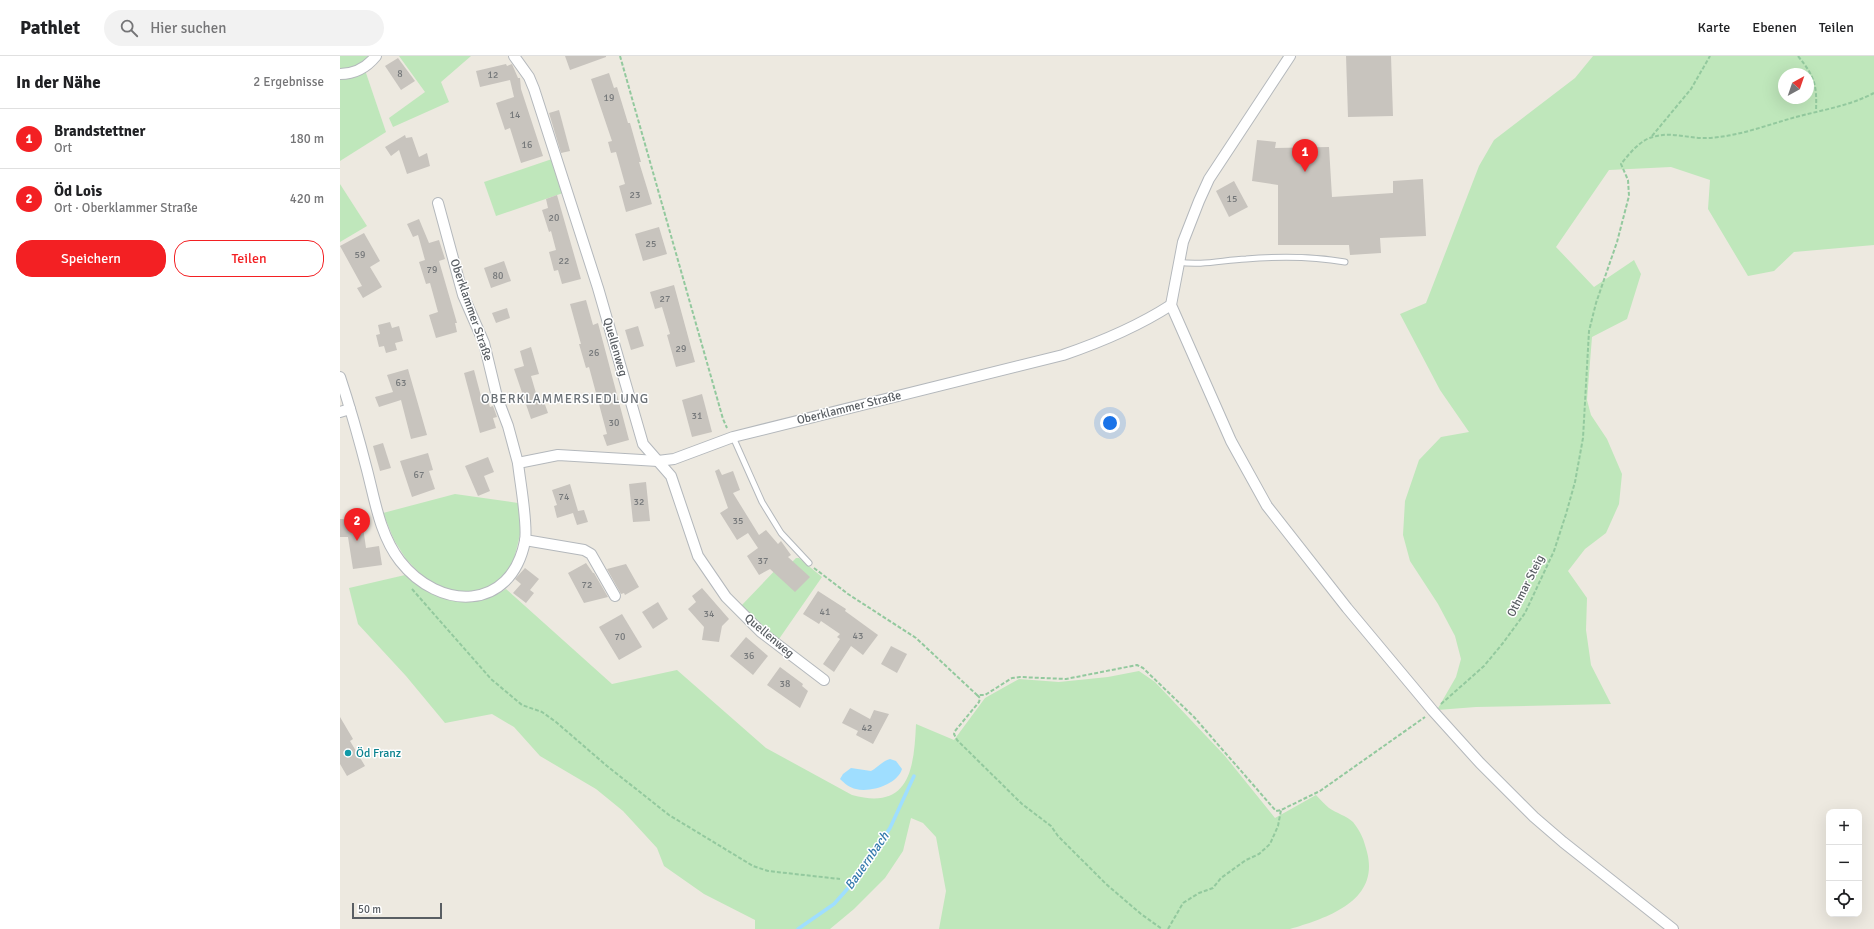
<!DOCTYPE html>
<html lang="de">
<head>
<meta charset="utf-8">
<style>
  :root { --surface:#fff; --page:#f2f2f2; --text:#202124; --muted:#757577; --line:#e0e0e0; --accent:#f32023 }
  body { margin:0; font-family:Signika,sans-serif; background:var(--page); color:var(--text) }
  .controls { position:absolute; right:12px; bottom:12px; display:grid; overflow:hidden; border-radius:8px; box-shadow:0 4px 16px #0002 }
  .controls button { width:36px; height:36px; display:grid; place-items:center; padding:0; border:0; border-bottom:1px solid var(--line); background:var(--surface); color:var(--text); font:20px sans-serif }
  .compass { position:absolute; left:1438px; top:12px; width:36px; height:36px; border-radius:50%; background:var(--surface); box-shadow:0 4px 16px #0002; rotate:40deg }
  .scale { position:absolute; left:12px; bottom:10px; width:90px; box-sizing:border-box; padding-left:4px; border:2px solid #595e63; border-top:0; font-size:11px; line-height:14px; white-space:nowrap; color:#595e63; -webkit-text-stroke:3px #fff; paint-order:stroke }
  .you { position:absolute; left:770px; top:367px; width:14px; height:14px; margin:-10px; border:3px solid #fff; border-radius:50%; background:#1a73e8; box-shadow:0 0 0 6px #1a73e833 }
  .badge { display:grid; place-items:center; width:26px; height:26px; border-radius:50%; background:var(--accent); color:#fff; font-size:13px; font-weight:700 }
  .pin { position:absolute; translate:-50% -33px; filter:drop-shadow(0 1px 2px #0008) }
  .pin::after { content:''; position:absolute; top:21px; width:14px; height:12px; background:inherit; clip-path:polygon(0 0,100% 0,50% 100%) }
  .list { margin:0; padding:0; list-style:none }
  h2 { display:flex; justify-content:space-between; align-items:center; height:52px; margin:0; padding:0 16px; font-size:17px }
  h2 small { font-size:13px; font-weight:400; color:var(--muted) }
  .list li { display:grid; grid-template-columns:26px 1fr auto; gap:12px; align-items:center; box-sizing:border-box; height:60px; padding:0 16px; border-top:1px solid var(--line) }
  .list b { display:block; font-size:15px; white-space:nowrap }
  .list p { margin:0; font-size:13px; white-space:nowrap; color:var(--muted) }
  .list em { font-size:13px; font-style:normal; color:var(--muted) }
  .actions { display:flex; gap:8px; padding:12px 16px }
  .actions a { flex:1; padding:9px 0; border:1px solid var(--accent); border-radius:16px; text-align:center; font-size:14px; color:var(--accent) }
  .actions .main { background:var(--accent); color:#fff }
  .icon { flex:none; width:22px; height:22px; fill:none; stroke:currentColor; stroke-width:2; stroke-linecap:round; stroke-linejoin:round }
  .map { position:relative; flex:none; width:1534px; height:873px; overflow:hidden }
  header { display:flex; align-items:center; gap:24px; box-sizing:border-box; height:56px; padding:0 20px; background:var(--surface); border-bottom:1px solid var(--line) }
  header strong { font-size:19px }
  nav { display:flex; gap:22px; margin-inline-start:auto; font-size:14px }
  .search { width:280px; height:36px; background:var(--page); display:flex; align-items:center; gap:10px; box-sizing:border-box; padding:0 14px; border-radius:22px; color:var(--muted); font-size:15px }
  main { display:flex }
  aside { flex:1; background:var(--surface) }
  .map>svg:first-child { display:block }
  .green { fill:#bfe7bb; fill-rule:evenodd }
  .water { fill:#9fdeff }
  .lines { fill:none; stroke-linecap:round; stroke-linejoin:round }
  .stream { stroke:#9fdeff; stroke-width:3.5 }
  .building { fill:#c8c4be }
  .service-casing { stroke:#b4b8bc; stroke-width:7 }
  .minor-casing { stroke:#b4b8bc; stroke-width:12 }
  .path { stroke:#93c99e; stroke-width:2; stroke-dasharray:4 2; stroke-linecap:butt }
  .service { stroke:#fff; stroke-width:5 }
  .minor { stroke:#fff; stroke-width:10 }
  .culture-dot { fill:#0f9aa8; stroke:#fff; stroke-width:1.5 }
  .labels { text-anchor:middle; dominant-baseline:central; stroke-width:3; stroke-linejoin:round; paint-order:stroke }
  .number-label { font-size:10px; fill:#75787a }
  .street-label { font-size:12px; fill:#595e63; stroke:#fff }
  .culture-label { font-size:12px; fill:#0d838f; stroke:#fff; text-anchor:start }
  .neighbourhood-label { font-size:13px; letter-spacing:1px; fill:#6a7075; stroke:#fff }
  .water-label { font-size:13px; font-style:italic; fill:#357aad; stroke:#fff }
</style>
</head>
<body>
<header>
<strong>Pathlet</strong>
<div class="search"><svg class="icon" aria-label="search" viewBox="0 0 24 24"><circle cx="10" cy="10" r="6"/><path d="M15 15l6 6"/></svg>Hier suchen</div>
<nav><a>Karte</a><a>Ebenen</a><a>Teilen</a></nav>
</header>
<main>
<aside>
<h2>In der Nähe<small>2 Ergebnisse</small></h2>
<ul class="list">
<li><span class="badge">1</span><div><b>Brandstettner</b><p>Ort</p></div><em>180 m</em></li>
<li><span class="badge">2</span><div><b>Öd Lois</b><p>Ort · Oberklammer Straße</p></div><em>420 m</em></li>
</ul>
<div class="actions"><a class="main">Speichern</a><a>Teilen</a></div>
</aside>
<div class="map">
<svg width="1534" height="873" viewBox="0 0 1534 873">
  <rect width="100%" height="100%" fill="#ede9e0"/>
  <g class="green">
    <polygon points="0,0 30,0 19,9 0,14"/>
    <polygon points="59,0 131,0 101,26 109,46 53,71 49,62 85,36"/>
    <path d="M1253 0H1534V189L1454 196 1434 215 1408 220 1368 153 1370 124 1331 111 1269 114 1216 191 1254 231 1294 204 1301 218 1287 263 1252 281 1247 344 1251 359 1267 383 1282 418 1279 448 1266 477 1245 493 1228 515 1247 542 1246 574 1251 609 1271 648 1136 651 1097 654 1116 621 1121 603 1115 580 1098 548 1070 505 1063 479 1065 445 1079 404 1101 381 1129 376 1100 334 1060 258 1086 247 1139 110 1154 84 1235 22ZM1444 18H1468V42H1444Z"/>
    <polygon points="25,14 46,76 0,105 0,21"/>
    <polygon points="212,103 223,137 156,160 144,126"/>
    <polygon points="0,128 27,170 0,186"/>
    <polygon points="115,438 178,447 181,475 173,507 165,520 153,530 122,538 107,534 84,522 66,503 54,484 43,457"/>
    <polygon points="456,502 459,502 482,521 439,583 417,566 401,550 442,507 450,508"/>
    <path d="M65 519C99 542 127 558 166 533L272 628 337 614 426 692 512 739C570 755 574 712 576 668L614 684 645 642 679 623 719 626 768 621 799 615 815 626 885 700 935 762 976 739C980 743 984 748 989 752 996 757 1007 760 1013 766 1021 776 1024 784 1027 796 1040 845 987 862 950 873H599L606 835 596 781 583 767 571 762 563 795 545 822 514 853 490 873H415V864L364 838 324 810 317 792 283 755 256 733 200 700 174 671 152 658 105 667 66 620 18 568 9 532Z"/>
  </g>
  <path class="water" d="M550 703 556 705 562 713C558 728 530 737 516 733 510 732 504 727 500 723L503 718 511 712 531 715C537 712 544 704 550 703Z"/>
  <g class="lines">
    <polyline class="stream" points="458,873 494,848 517,822 550,772 574,720"/>
  </g>
  <g class="building">
    <polygon points="225,0 266,0 266,1 230,14"/>
    <polygon points="1006,0 1051,0 1053,60 1008,61"/>
    <polygon points="58,2 75,25 61,34 45,10"/>
    <polygon points="166,8 167,10 172,8 178,22 180,22 181,33 203,100 181,107 170,72 165,74 156,47 174,41 170,24 140,31 136,15"/>
    <polygon points="269,17 274,32 277,31 288,67 290,67 301,106 299,106 312,148 286,156 279,130 285,128 276,96 271,97 268,86 272,85 251,23"/>
    <polygon points="219,54 230,95 221,97 209,57"/>
    <polygon points="65,79 66,82 72,81 79,101 87,97 90,110 67,118 59,94 51,100 45,91"/>
    <polygon points="917,84 936,86 935,92 989,91 992,141 1053,137 1053,125 1083,123 1086,180 1040,182 1041,197 1010,199 1009,189 938,189 938,129 912,125"/>
    <polygon points="894,125 908,151 889,161 876,135"/>
    <polygon points="217,139 241,223 222,228 218,214 214,215 209,196 216,194 211,175 209,176 202,154 208,152 206,143"/>
    <polygon points="79,163 89,187 99,184 105,203 99,205 117,267 115,267 117,276 96,282 89,259 98,256 90,227 86,228 79,206 85,204 78,179 73,181 67,168"/>
    <polygon points="319,171 327,198 303,205 295,178"/>
    <polygon points="24,177 40,205 30,211 42,231 23,242 17,232 22,230 0,190"/>
    <polygon points="164,205 171,225 151,232 144,212"/>
    <polygon points="334,229 355,306 336,311 327,279 330,278 322,251 315,253 310,236"/>
    <polygon points="246,244 253,269 258,267 289,384 267,390 263,379 267,378 249,311 246,312 239,288 241,288 230,248"/>
    <polygon points="167,252 170,262 156,267 152,257"/>
    <polygon points="50,266 52,272 59,270 63,285 55,287 57,294 46,297 44,290 39,291 36,279 40,278 38,269"/>
    <polygon points="298,270 304,290 291,294 285,274"/>
    <polygon points="191,291 199,318 191,320 198,344 203,343 208,357 191,363 174,313 184,310 180,295"/>
    <polygon points="68,313 87,379 71,383 61,344 39,351 35,341 53,336 47,319"/>
    <polygon points="134,314 142,344 147,342 150,351 153,350 157,361 153,362 156,372 140,377 124,317"/>
    <polygon points="362,338 372,376 352,381 342,344"/>
    <polygon points="43,387 51,412 40,415 33,390"/>
    <polygon points="88,397 93,414 89,415 95,433 72,441 60,405"/>
    <polygon points="148,401 154,416 144,420 150,435 138,440 125,410"/>
    <polygon points="379,413 382,419 393,415 400,434 393,437 419,479 426,474 438,488 441,485 451,499 448,501 470,521 455,536 430,513 419,519 407,500 418,492 408,477 397,484 380,457 388,452 375,415"/>
    <polygon points="306,426 310,465 293,466 289,428"/>
    <polygon points="230,428 238,455 244,454 248,466 237,469 233,457 217,462 214,450 217,449 212,434"/>
    <polygon points="0,463 22,464 26,492 39,490 42,509 13,513 8,481 0,481"/>
    <polygon points="246,507 253,517 254,517 268,541 244,547 228,517"/>
    <polygon points="286,508 299,531 285,539 284,537 281,538 267,513"/>
    <polygon points="185,512 199,523 190,534 194,537 186,547 173,537 181,528 175,523"/>
    <polygon points="362,532 389,563 382,570 379,586 362,584 364,571 348,553 356,546 352,540"/>
    <polygon points="478,535 506,553 505,555 538,579 523,599 511,590 494,616 483,608 500,583 497,581 500,578 481,565 479,568 463,558"/>
    <polygon points="318,546 328,563 313,573 302,556"/>
    <polygon points="282,558 302,591 279,604 259,571"/>
    <polygon points="406,581 428,600 413,619 390,600"/>
    <polygon points="551,590 567,598 557,617 541,608"/>
    <polygon points="440,611 463,628 462,630 468,635 460,652 427,629"/>
    <polygon points="510,652 530,663 534,654 549,658 533,688 516,679 518,675 502,667"/>
    <polygon points="0,661 13,683 10,685 25,710 7,720 0,708"/>
  </g>
  <g class="lines">
    <g class="service-casing">
      <g id="service">
        <path d="M838 206C861 210 883 204 906 203 940 200 971 200 1005 206"/>
        <polyline points="393,381 422,446 441,477 469,507"/>
      </g>
    </g>
    <g class="minor-casing">
      <g id="minor">
        <polyline points="174,0 189,21 194,33 258,232 303,388 331,420 358,500 386,541 421,576 484,624"/>
        <polyline points="950,0 869,123 859,145 843,186 831,249 891,385 927,450 1007,552 1093,655 1140,707 1194,761 1223,786 1333,873"/>
        <path d="M0 18C15 18 27 11 36 0"/>
        <polyline points="98,147 123,239 144,287 157,341 168,370 178,407"/>
        <path d="M0 321C10 351 19 383 27 414 35 445 40 479 60 505 99 555 171 556 185 485 188 468 180 426 178 407L218 399 318 405 334 403 393 381 723 299C761 286 797 271 831 249"/>
        <polyline points="0,356 10,353"/>
        <polyline points="185,484 244,494 251,498 275,540"/>
      </g>
    </g>
    <g class="path">
      <polyline points="280,0 383,363 387,372"/>
      <path d="M1458 0C1475 21 1477 29 1476 55"/>
      <polyline points="1312,80 1351,33 1370,0"/>
      <polyline points="474,512 508,538 576,582 637,639 645,639 672,622 680,621 726,623 797,609 803,612 854,661 936,755 941,754 980,735 1085,661"/>
      <polyline points="72,533 151,623 182,649 202,656 216,666 267,710 329,759 413,810 428,815 500,823"/>
      <polyline points="637,639 640,642 639,646 615,675 614,678 617,684 682,748 711,770 718,780 766,828 801,858 822,873"/>
      <path d="M1101 648 1144 610 1163 587 1185 557 1214 495 1226 458 1235 426 1243 382 1249 275 1256 247 1277 186 1289 140 1288 124 1281 108C1289 98 1300 84 1313 81 1331 75 1349 83 1367 82 1397 81 1427 69 1456 61 1482 54 1509 50 1534 37"/>
      <polyline points="828,873 843,847 859,837 873,832 881,822 906,804 919,798 930,788 938,770 941,754"/>
    </g>
    <use href="#service" class="service"/>
    <use href="#minor" class="minor"/>
  </g>
  <circle class="culture-dot" cx="8" cy="697" r="4"/>
  <g class="labels">
    <g class="number-label">
      <text x="60" y="18">8</text>
      <text x="153" y="19">12</text>
      <text x="269" y="42">19</text>
      <text x="175" y="59">14</text>
      <text x="187" y="89">16</text>
      <text x="295" y="139">23</text>
      <text x="892" y="143">15</text>
      <text x="214" y="162">20</text>
      <text x="311" y="188">25</text>
      <text x="20" y="199">59</text>
      <text x="224" y="205">22</text>
      <text x="92" y="214">79</text>
      <text x="158" y="220">80</text>
      <text x="325" y="243">27</text>
      <text x="341" y="293">29</text>
      <text x="254" y="297">26</text>
      <text x="61" y="327">63</text>
      <text x="357" y="360">31</text>
      <text x="274" y="367">30</text>
      <text x="79" y="419">67</text>
      <text x="224" y="441">74</text>
      <text x="299" y="446">32</text>
      <text x="398" y="465">35</text>
      <text x="423" y="505">37</text>
      <text x="247" y="529">72</text>
      <text x="485" y="556">41</text>
      <text x="369" y="558">34</text>
      <text x="518" y="580">43</text>
      <text x="280" y="581">70</text>
      <text x="409" y="600">36</text>
      <text x="445" y="628">38</text>
      <text x="527" y="672">42</text>
    </g>
    <g class="street-label">
      <text transform="translate(131 254) rotate(71)">Oberklammer Straße</text>
      <text transform="translate(275 291) rotate(74)">Quellenweg</text>
      <text transform="translate(509 352) rotate(-14)">Oberklammer Straße</text>
      <text transform="translate(1186 530) rotate(-63)">Othmar Steig</text>
      <text transform="translate(429 580) rotate(40)">Quellenweg</text>
    </g>
    <g class="culture-label">
      <text x="16" y="697">Öd Franz</text>
    </g>
    <g class="neighbourhood-label">
      <text x="225" y="343">OBERKLAMMERSIEDLUNG</text>
    </g>
    <g class="water-label">
      <text transform="translate(527 805) rotate(-55)">Bauernbach</text>
    </g>
  </g>
</svg>
<div class="controls">
<button>+</button>
<button>−</button>
<button><svg class="icon" aria-label="locate" viewBox="0 0 24 24"><circle cx="12" cy="12" r="6"/><path d="M12 2v4M12 18v4M2 12h4M18 12h4"/></svg></button>
</div>
<svg class="compass" viewBox="-18 -18 36 36"><path d="M0-13l5 13h-10z" fill="#e53935"/><path d="M0 13l5-13h-10z" fill="#757577"/></svg>
<div class="scale">50 m</div>
<div class="you"></div>
<div class="pin badge" style="left:965px;top:116px">1</div>
<div class="pin badge" style="left:17px;top:485px">2</div>
</div>
</main>
</body>
</html>
